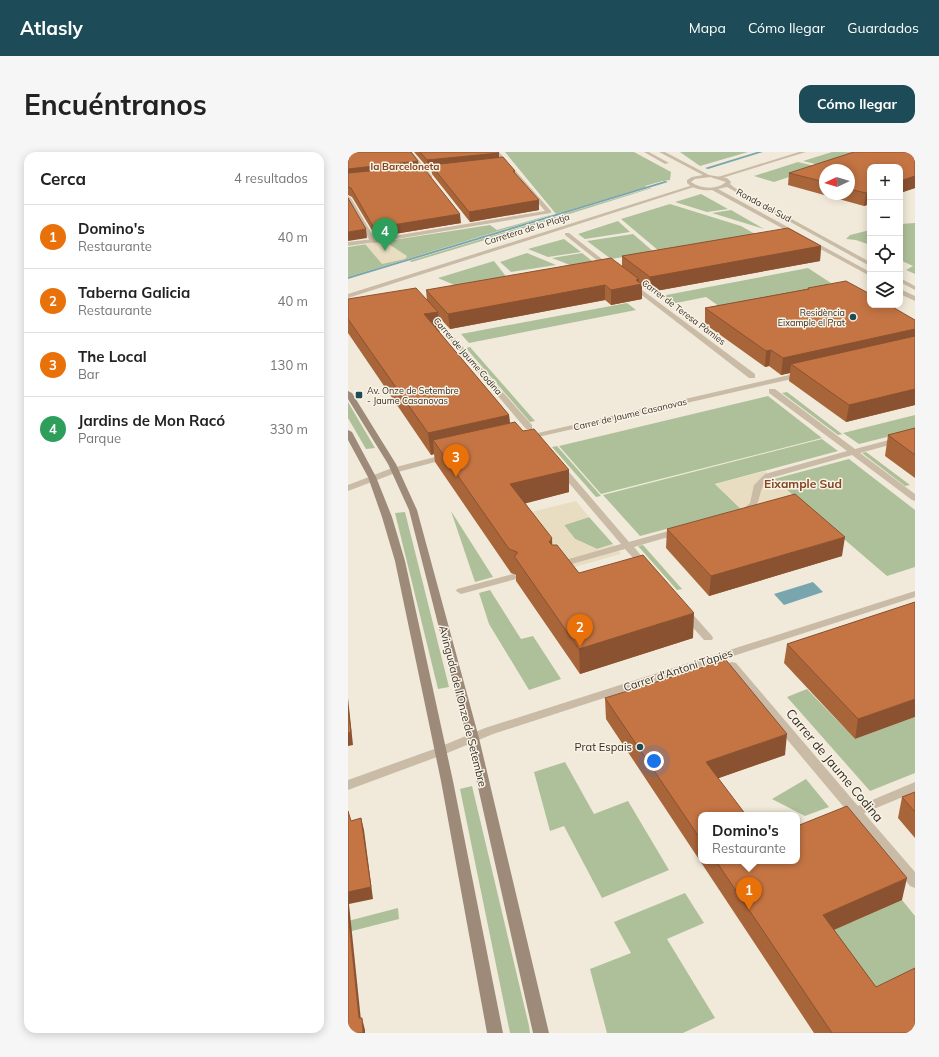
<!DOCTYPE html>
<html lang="es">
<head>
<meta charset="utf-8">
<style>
  :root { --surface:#fff; --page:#f6f6f6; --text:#222; --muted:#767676; --line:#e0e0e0; --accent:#1d4b57 }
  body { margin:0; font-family:Mulish,sans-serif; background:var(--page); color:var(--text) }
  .controls { position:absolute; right:12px; top:12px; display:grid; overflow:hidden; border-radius:8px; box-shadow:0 2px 10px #0003 }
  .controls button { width:36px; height:36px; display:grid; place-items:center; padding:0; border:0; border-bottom:1px solid var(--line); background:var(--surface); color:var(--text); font:20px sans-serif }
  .compass { position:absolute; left:471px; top:12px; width:36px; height:36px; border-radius:50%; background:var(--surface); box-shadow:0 2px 10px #0003; rotate:266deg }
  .you { position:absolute; left:306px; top:609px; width:14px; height:14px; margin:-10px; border:3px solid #fff; border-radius:50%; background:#1a73e8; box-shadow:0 0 0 6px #1a73e833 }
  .badge { display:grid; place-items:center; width:26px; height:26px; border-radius:50%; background:var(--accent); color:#fff; font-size:13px; font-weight:700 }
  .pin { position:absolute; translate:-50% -33px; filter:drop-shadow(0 1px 2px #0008) }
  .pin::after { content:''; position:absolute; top:21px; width:14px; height:12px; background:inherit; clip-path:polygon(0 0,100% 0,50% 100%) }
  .popup { position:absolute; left:350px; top:660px; width:102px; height:52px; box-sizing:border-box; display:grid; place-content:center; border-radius:8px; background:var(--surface); filter:drop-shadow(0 1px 3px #0005); font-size:13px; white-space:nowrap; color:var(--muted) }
  .popup b { font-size:15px; color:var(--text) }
  .popup::after { content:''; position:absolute; left:50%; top:100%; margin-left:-8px; border:8px solid transparent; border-top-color:var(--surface) }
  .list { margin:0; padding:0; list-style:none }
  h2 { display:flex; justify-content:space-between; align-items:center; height:52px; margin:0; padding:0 16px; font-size:17px }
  h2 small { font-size:13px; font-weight:400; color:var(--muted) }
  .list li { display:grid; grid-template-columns:26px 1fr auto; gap:12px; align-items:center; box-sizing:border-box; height:64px; padding:0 16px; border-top:1px solid var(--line) }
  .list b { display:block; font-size:15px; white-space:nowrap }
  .list p { margin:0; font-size:13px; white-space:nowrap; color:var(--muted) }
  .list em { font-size:13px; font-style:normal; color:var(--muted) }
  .icon { flex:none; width:22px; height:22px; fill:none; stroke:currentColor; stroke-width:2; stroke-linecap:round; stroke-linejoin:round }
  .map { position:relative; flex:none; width:567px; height:881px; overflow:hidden; border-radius:12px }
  header { display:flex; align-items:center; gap:24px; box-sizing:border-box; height:56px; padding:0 20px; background:var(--accent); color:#fff }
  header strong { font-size:19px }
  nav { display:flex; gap:22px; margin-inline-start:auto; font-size:14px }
  .intro { display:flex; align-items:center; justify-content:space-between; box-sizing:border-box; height:96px; padding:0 24px }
  h1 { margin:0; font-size:28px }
  .button { padding:10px 18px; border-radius:12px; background:var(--accent); color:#fff; font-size:14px; font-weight:700 }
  main { display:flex; gap:24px; padding:0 24px }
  aside { flex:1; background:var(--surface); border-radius:12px; box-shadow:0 2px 10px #0003 }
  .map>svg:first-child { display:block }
  .green { fill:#aec09a }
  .plaza { fill:#e9ddc1 }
  .water { fill:#79a5ae }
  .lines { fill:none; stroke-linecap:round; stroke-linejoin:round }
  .stream { fill:#79a5ae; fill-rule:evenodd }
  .pedestrian { fill:#c9bba6; fill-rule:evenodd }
  .minor { fill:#c9bba6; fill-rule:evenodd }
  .tertiary { fill:#c9bba6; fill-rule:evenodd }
  .secondary { fill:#9d8a78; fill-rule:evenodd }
  .wall { fill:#a9653a; fill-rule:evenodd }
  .shaded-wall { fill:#8a5230 }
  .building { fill:#c57544; stroke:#8a5230 }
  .poi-dot { fill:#1d4b57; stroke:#f9f3e6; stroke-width:1.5 }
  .labels { text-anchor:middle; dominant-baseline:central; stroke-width:3; stroke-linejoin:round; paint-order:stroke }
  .far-street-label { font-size:9px; fill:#362e27; stroke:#f9f3e6 }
  .far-poi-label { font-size:9px; fill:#362e27; stroke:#f9f3e6; text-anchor:end }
  .far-neighbourhood-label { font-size:10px; font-weight:bold; fill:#844521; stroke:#f9f3e6 }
  .street-label { font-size:11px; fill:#362e27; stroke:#f9f3e6 }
  .poi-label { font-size:11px; fill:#362e27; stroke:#f9f3e6; text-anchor:end }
  .neighbourhood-label { font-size:12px; font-weight:bold; fill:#844521; stroke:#f9f3e6 }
  .near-street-label { font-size:13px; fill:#362e27; stroke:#f9f3e6 }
</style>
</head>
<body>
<header>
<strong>Atlasly</strong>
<nav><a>Mapa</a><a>Cómo llegar</a><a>Guardados</a></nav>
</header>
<div class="intro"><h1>Encuéntranos</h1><a class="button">Cómo llegar</a></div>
<main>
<aside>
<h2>Cerca<small>4 resultados</small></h2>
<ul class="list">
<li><span class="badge" style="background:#e8710a">1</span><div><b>Domino's</b><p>Restaurante</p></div><em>40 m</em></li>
<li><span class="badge" style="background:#e8710a">2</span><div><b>Taberna Galicia</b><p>Restaurante</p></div><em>40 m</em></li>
<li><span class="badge" style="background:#e8710a">3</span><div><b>The Local</b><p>Bar</p></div><em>130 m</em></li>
<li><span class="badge" style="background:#2e9e5b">4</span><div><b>Jardins de Mon Racó</b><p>Parque</p></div><em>330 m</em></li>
</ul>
</aside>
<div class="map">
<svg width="567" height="881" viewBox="0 0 567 881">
  <rect width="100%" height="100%" fill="#f1eada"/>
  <g class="green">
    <path d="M157 0H286L323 20 322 28C318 28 303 32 297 34L298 35 208 62Z"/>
    <polygon points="332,0 400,0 352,14"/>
    <polygon points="484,0 519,0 475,14 455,9"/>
    <polygon points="450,10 471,15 426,30 406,24"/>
    <polygon points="302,36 304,36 215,64 212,63"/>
    <polygon points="353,42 380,57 359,60 327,50"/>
    <polygon points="322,52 393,74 407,82 311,99 273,67"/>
    <polygon points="383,58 416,77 364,61"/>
    <polygon points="202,63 203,63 0,125 0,95 142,73 149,78"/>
    <polygon points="207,65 210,66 64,110 61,109"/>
    <polygon points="270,69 282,80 237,87 230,82"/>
    <polygon points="567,71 567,122 558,118 565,114 552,108 552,72"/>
    <polygon points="522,78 522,93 508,88 498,87 502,83"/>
    <polygon points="285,82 306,100 263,107 239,89"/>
    <polygon points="216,87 233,100 200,105 180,97"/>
    <polygon points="179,101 208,113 163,120 152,110"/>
    <polygon points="234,101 248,112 227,115 204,106"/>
    <polygon points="146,109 160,127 111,135 90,126"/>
    <polygon points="460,116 483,131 452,145 378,159 358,145 323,152 313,144"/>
    <polygon points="279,151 288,158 121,191 113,182"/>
    <polygon points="122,195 187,269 182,270 118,196"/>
    <polygon points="439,240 494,282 495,282 490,283 434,241"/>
    <polygon points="420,244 474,286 253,342 211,294"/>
    <polygon points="0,250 27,296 18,297 0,266"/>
    <polygon points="567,263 567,278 511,292 495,281"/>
    <polygon points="474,287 490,299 367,332 393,357 292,384 255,343"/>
    <polygon points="209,294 253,344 248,345 204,295"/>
    <polygon points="518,300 562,333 557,334 514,301"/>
    <polygon points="501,307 567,358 567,415 539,424 426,327"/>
    <polygon points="103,359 145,425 127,430"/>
    <polygon points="57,360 101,535 90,537 47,361"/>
    <polygon points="241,365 265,392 249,397 227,387 216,373"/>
    <polygon points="295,393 334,437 329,438 290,394"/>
    <polygon points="142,438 173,487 185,484 213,527 181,538 141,472 131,441"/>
    <polygon points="459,537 507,587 567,565 567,621 522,639 439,545"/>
    <polygon points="217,610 246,662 280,649 321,718 254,746 216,674 202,679 186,620"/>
    <polygon points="458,627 481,655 457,664 424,647"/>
    <polygon points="124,634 181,874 182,881 162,881 112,637"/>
    <polygon points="337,741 356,771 319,787 367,866 335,881 259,881 242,817 283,801 266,770"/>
    <polygon points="554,748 567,764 567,876 453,758 504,770"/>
    <polygon points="50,756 51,767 0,780 0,769"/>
  </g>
  <g class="plaza">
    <polygon points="36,89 59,104 57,107 34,112 17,92"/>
    <polygon points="417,319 454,351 393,357 367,332"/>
    <polygon points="228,349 241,365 216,373 227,387 249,397 265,392 273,402 212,419 170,363"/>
  </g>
  <g class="water">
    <polygon points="317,29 320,30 0,127 0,125"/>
    <polygon points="465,430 475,440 436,453 426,442"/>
  </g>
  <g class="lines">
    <polygon class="stream" points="409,0 415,0 360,17 357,16"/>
    <g class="pedestrian">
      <polygon points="217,81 221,81 264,115 264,117 260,117 217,83"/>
      <polygon points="25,87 28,89 27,90 0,94 0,90"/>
      <polygon points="282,132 286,132 407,222 407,226 401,226 282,134"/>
      <polygon points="80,160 84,160 184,273 184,277 178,277 80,162"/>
      <path d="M421 237H427L507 297 567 281V286L512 301 567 342V349L564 348 504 303 423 326C420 328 417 330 416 332 410 341 411 367 393 363L391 361 402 351 406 333 417 322 499 299 421 241Z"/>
      <polygon points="212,312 215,313 281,390 331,376 336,379 334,381 286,395 300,412 302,414 300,416 294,416 277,397 213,415 207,415 205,413 207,411 273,392 209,317 208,315"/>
      <polygon points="165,422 170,425 168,427 113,442 108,439 109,437"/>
      <polygon points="337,457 341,458 364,484 365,486 364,488 356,488 333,462 332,460"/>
      <polygon points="384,510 388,511 510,654 567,630 567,640 516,661 567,720 567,736 562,734 380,517 379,514 380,511"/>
    </g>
    <g class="minor">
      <polygon points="60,0 64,0 84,24 84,26 80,26"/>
      <polygon points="147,0 151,0 203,59 203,61 25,91 22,89 0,50 0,44 3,46 27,87 197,59"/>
      <polygon points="296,0 301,0 321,11 317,12"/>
      <path d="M311 0H317L361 23 379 26 383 30 382 32 387 36 522 110V114L520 113 379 35 370 37 522 120V124L364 38C355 39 345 37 339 31V28L344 25 355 23ZM362 25 378 30C369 38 353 37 343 30L347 27Z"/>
      <polygon points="552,126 567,134 567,138 552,130"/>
      <polygon points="552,137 567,144 567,149 552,142"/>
      <polygon points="454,220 457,220 457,224 177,288 173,286 177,284"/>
      <polygon points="99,302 102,302 103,304 102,306 50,320 0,339 0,333 44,316"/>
      <polygon points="567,439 567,445 145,582 97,602 0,638 0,628 89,596 137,576"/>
    </g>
    <g class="tertiary">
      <polygon points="451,0 458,0 374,26 370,25"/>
      <polygon points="345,33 349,34 0,146 0,142"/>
    </g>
    <g class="secondary">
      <polygon points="0,239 4,241 48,312 69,358 131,586 201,881 185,881 119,586 61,358 40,312 0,247"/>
      <polygon points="0,278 4,280 28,325 44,365 57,409 105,629 155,881 139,881 93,629 47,409 34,365 20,325 0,288"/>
    </g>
  </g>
  <g class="wall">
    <polygon points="0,0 70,9 71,14 113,71 28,85 4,45 0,43"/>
    <polygon points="66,0 150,0 151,6 167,19 167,21 191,58 122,70 84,22 83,16 80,16"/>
    <path d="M567 0V36L552 41V15H522V52L516 54 440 33 441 21ZM477 18H501V42H477Z"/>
    <polygon points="473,94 472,109 302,140 294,134 294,147 263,153 257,148 102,177 90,164 92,179 91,180 161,263 162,271 175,279 221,318 221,340 177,351 204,393 231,421 345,486 232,522 168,429 168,423 163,421 87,310 86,302 83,303 0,181 0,147 79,149 78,138 274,114 274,104"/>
    <polygon points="460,136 567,168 567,253 498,270 441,229 442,221 433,223 421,214 417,215 357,172 357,156 459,137"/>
    <polygon points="567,276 567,326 537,304 540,283"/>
    <polygon points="319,377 494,404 361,444 318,396"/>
    <polygon points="567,450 507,587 436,511 439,492"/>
    <polygon points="257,546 437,603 370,626 353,663 353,709 449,709 554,748 486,778 528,835 567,881 466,881 258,567"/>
    <polygon points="567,640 567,686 550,666 554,645"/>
  </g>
  <g class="shaded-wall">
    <polygon points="151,1 151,9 83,13 83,16 80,16 79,8"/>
    <polygon points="70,9 71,18 0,25 0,17"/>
    <polygon points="567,24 567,36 552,41 552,29"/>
    <polygon points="522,40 522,52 516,54 518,41"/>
    <polygon points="191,48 191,58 122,70 121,60"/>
    <polygon points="112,62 113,71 28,85 26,76"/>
    <polygon points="18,77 19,86 0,89 0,80"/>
    <polygon points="473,94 472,109 302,140 302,125"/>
    <polygon points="291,127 291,132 294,132 294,147 263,153 263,138"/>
    <polygon points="257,133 257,148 102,177 100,162"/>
    <polygon points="90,160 92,179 79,182 76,162"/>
    <polygon points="567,177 567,193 443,212 442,221 433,223 435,206"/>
    <polygon points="423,198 421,214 417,215 418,199"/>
    <polygon points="567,237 567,253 498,270 501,253"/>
    <polygon points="161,263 163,285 85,288 86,302 83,303 80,281"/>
    <polygon points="221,318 221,340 164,355 162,332"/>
    <polygon points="497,385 494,404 361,444 363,424"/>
    <polygon points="204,386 205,409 201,390"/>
    <polygon points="346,461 345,486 232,522 231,497"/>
    <polygon points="0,546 5,593 0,594"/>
    <polygon points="567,547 567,565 507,587 510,567"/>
    <polygon points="439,582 437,603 357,631 358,610"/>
    <polygon points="13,666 16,678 25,747 1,752 14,878 11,866 0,760 0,740"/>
    <polygon points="559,726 554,748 471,784 475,763"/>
    <polygon points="14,866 17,878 17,881 15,881"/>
  </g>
  <g class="building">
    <polygon points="0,0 63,0 70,9 0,17"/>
    <polygon points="72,0 150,0 151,1 79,8"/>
    <polygon points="506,0 567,0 567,24 552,29 552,15 522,15 522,40 518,41 501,37 501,18 477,18 477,30 441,21"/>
    <polygon points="155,5 167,19 165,19 191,48 121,60 83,13"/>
    <polygon points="74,14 112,62 26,76 3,36 0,35 0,21"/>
    <polygon points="0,46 18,77 0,80"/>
    <polygon points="440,76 473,94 302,125 274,104"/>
    <polygon points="263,106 291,127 288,128 294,132 263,138 257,133 100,162 78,138"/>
    <polygon points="498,129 522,142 522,153 541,153 567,168 567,177 435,206 423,198 418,199 357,156 461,137 460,136"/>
    <polygon points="68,136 90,160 76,162 161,263 80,281 0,167 0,147"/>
    <polygon points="567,184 567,237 501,253 443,212"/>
    <polygon points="167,270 175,279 186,277 221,318 162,332 204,386 201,390 204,393 209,393 231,421 295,403 346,461 231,497 166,404 169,402 169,400 161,397 85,288"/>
    <polygon points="567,276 567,303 540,283"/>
    <polygon points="447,342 497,385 363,424 319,377"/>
    <polygon points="567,450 567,547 510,567 439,492"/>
    <polygon points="378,508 439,582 358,610 398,663 353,663 353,688 257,546"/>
    <polygon points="0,556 3,580 0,581"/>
    <polygon points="567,640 567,660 554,645"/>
    <polygon points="499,654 559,726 475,763 528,835 567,816 567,881 484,881 368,709 449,709 449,674"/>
    <polygon points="0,659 3,669 13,666 23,735 0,740"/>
    <polygon points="0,760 11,866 14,866 15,881 0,881"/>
  </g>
  <g class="poi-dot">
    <circle cx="505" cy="165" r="4"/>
    <rect x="7" y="239" width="8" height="8" rx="2"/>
    <circle cx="292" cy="595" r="4"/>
  </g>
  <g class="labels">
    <g class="far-street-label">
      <text transform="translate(416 53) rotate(28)">Ronda del Sud</text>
      <text transform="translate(179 77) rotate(-17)">Carretera de la Platja</text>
      <text transform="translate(336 160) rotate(37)">Carrer de Teresa Pàmies</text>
      <text transform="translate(120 204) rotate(49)">Carrer de Jaume Codina</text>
      <text transform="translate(282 262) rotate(-13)">Carrer de Jaume Casanovas</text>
    </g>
    <g class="far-poi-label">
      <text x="497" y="160">Residència<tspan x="497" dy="10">Eixample el Prat</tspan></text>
      <text x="19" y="238" text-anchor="start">Av. Onze de Setembre<tspan x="19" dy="10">- Jaume Casanovas</tspan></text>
    </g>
    <g class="far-neighbourhood-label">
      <text x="57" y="14">la Barceloneta</text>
    </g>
    <g class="street-label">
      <text transform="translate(330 518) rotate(-18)">Carrer d'Antoni Tàpies</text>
      <text transform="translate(115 554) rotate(76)">Avinguda de l'Onze de Setembre</text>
    </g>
    <g class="poi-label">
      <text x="284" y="595">Prat Espais</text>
    </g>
    <g class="neighbourhood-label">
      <text x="455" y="331">Eixample Sud</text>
    </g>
    <g class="near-street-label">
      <text transform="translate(487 613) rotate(50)">Carrer de Jaume Codina</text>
    </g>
  </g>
</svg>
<div class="controls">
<button>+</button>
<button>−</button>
<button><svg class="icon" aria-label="locate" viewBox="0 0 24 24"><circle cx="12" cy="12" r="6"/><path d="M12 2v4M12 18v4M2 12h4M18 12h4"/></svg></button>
<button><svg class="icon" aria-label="layers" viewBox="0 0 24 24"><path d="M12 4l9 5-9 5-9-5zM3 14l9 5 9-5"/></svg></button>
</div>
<svg class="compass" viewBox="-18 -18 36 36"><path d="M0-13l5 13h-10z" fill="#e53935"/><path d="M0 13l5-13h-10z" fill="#767676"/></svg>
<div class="you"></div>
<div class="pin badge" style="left:401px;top:758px;background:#e8710a">1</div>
<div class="popup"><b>Domino's</b>Restaurante</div>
<div class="pin badge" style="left:232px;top:495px;background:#e8710a">2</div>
<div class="pin badge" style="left:108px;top:325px;background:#e8710a">3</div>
<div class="pin badge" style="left:37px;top:99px;background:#2e9e5b">4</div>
</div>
</main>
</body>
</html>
